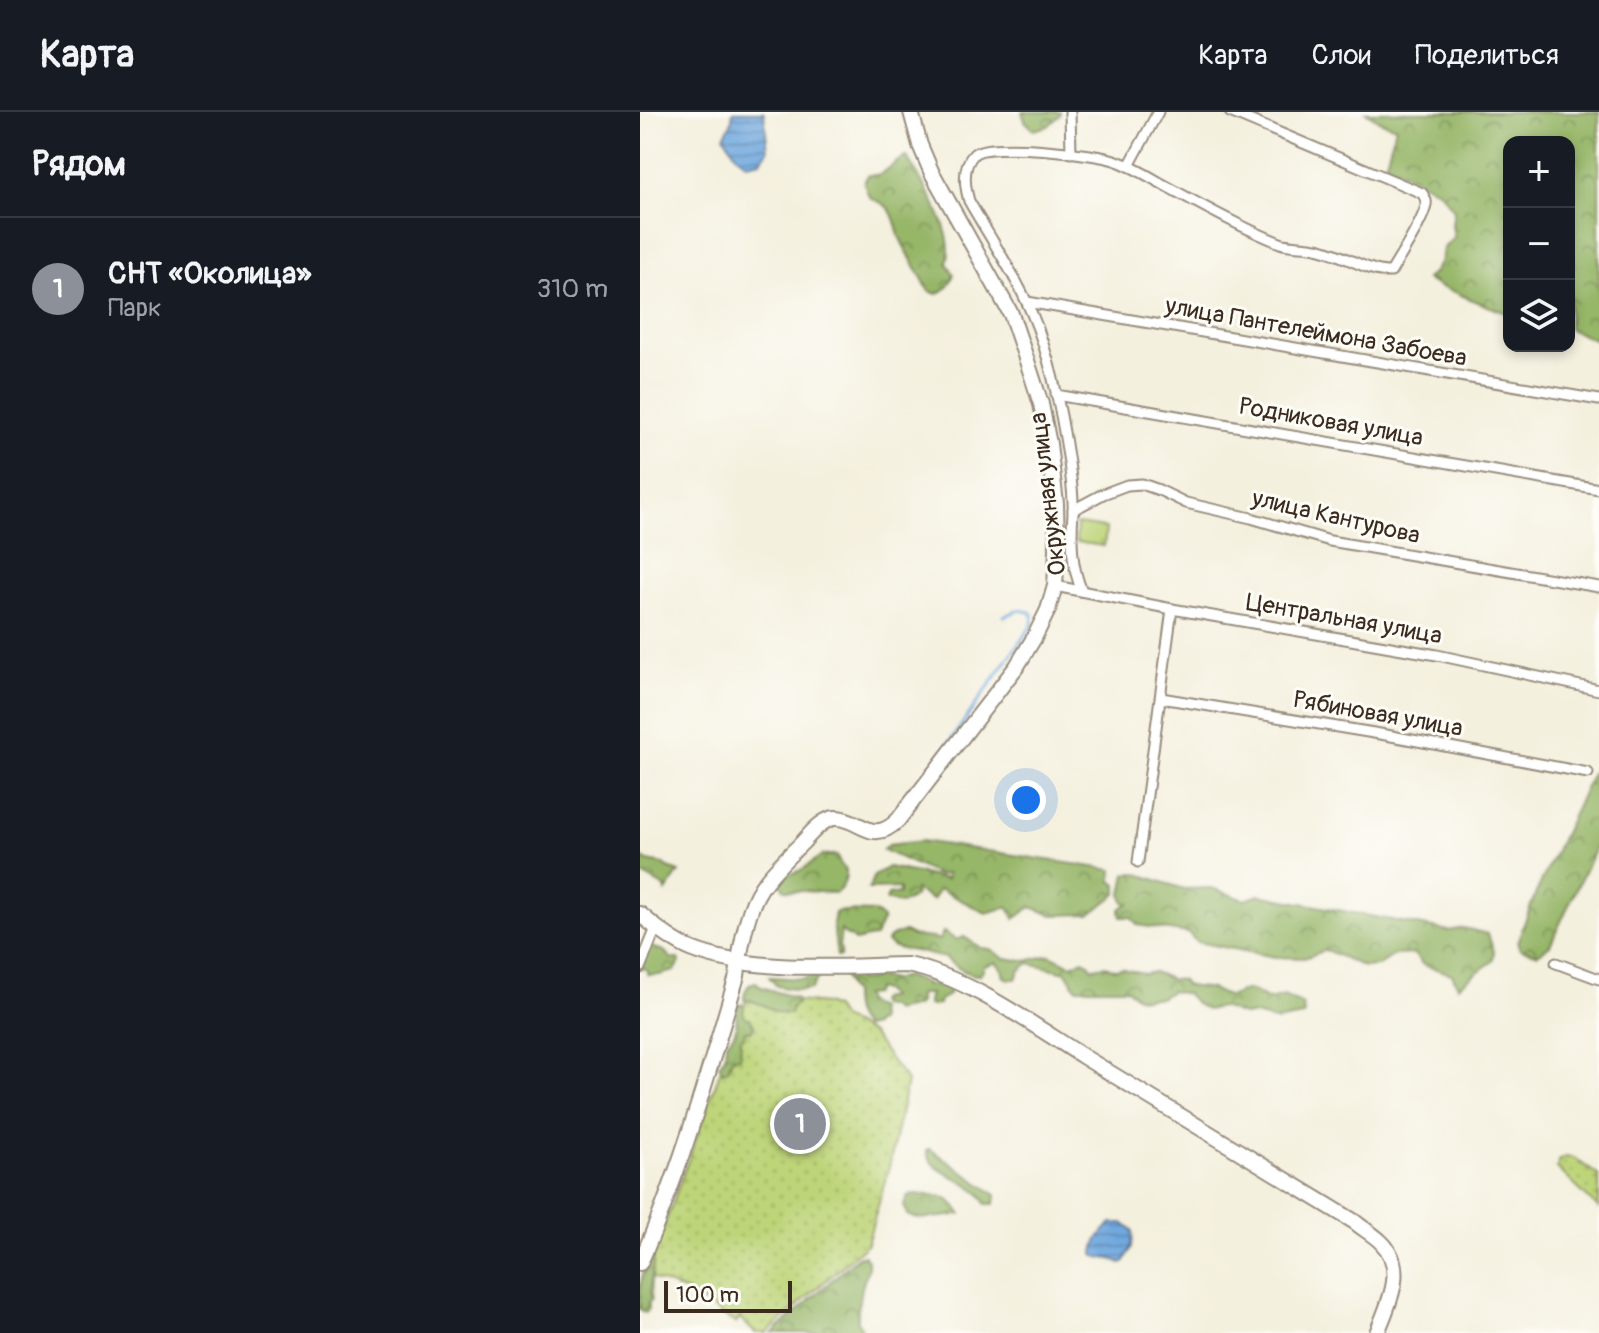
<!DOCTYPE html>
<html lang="ru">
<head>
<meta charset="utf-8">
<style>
  :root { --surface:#171b24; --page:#20242c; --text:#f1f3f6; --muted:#9ea1a6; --line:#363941; --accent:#8c9099 }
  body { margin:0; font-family:Pangolin,sans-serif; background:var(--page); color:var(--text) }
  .controls { position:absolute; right:24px; top:24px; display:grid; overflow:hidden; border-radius:16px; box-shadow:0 4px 12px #0003 }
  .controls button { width:72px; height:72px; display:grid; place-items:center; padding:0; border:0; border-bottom:2px solid var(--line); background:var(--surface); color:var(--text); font:40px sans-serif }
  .scale { position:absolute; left:24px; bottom:20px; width:128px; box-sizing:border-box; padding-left:8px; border:4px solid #3b2a1e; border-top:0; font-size:22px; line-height:28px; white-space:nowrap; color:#3b2a1e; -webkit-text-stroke:6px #fdfcf7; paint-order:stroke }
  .you { position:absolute; left:386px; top:688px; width:28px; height:28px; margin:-20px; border:6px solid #fff; border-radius:50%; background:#1a73e8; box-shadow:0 0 0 12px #1a73e833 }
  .badge { display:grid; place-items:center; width:52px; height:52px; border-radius:50%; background:var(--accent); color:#fff; font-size:26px; font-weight:700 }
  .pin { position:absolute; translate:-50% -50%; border:4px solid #fff; box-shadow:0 2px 8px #0006 }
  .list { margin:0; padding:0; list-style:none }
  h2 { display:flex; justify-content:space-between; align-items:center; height:104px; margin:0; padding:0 32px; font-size:34px }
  h2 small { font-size:26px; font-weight:400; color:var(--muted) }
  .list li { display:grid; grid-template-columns:52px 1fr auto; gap:24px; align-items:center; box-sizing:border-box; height:144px; padding:0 32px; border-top:2px solid var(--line) }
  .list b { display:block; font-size:30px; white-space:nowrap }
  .list p { margin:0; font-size:26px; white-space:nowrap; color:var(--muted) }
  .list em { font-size:26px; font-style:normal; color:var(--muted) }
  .icon { flex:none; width:44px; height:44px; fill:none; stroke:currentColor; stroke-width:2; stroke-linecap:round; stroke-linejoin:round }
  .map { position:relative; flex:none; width:959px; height:1221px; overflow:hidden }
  header { display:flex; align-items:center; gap:48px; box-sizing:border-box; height:112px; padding:0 40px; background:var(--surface); border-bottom:2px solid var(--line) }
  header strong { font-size:38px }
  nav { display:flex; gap:44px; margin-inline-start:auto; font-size:28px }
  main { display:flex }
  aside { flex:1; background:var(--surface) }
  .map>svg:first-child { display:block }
  .grass { fill:url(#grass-dots); stroke:#7c7f4b; stroke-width:2 }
  .forest { fill:url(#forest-crowns); stroke:#687043; stroke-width:2 }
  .park { fill:url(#park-tufts); stroke:#7c7f4b; stroke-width:2 }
  .water { fill:url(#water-rules); stroke:#56697e; stroke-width:2 }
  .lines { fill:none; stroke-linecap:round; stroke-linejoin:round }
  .stream { stroke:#70a8df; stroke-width:3 }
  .street-casing { stroke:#988d7e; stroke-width:13 }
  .secondary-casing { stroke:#988d7e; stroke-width:18 }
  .street { stroke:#fff; stroke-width:9 }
  .secondary { stroke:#fff; stroke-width:14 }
  .labels { text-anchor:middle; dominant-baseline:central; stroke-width:6; stroke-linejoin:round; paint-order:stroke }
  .street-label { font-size:24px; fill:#3b2a1e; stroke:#fdfcf7 }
</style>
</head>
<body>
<header>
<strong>Карта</strong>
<nav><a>Карта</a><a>Слои</a><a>Поделиться</a></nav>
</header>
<main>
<aside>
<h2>Рядом<small></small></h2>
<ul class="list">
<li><span class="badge">1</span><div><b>СНТ «Околица»</b><p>Парк</p></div><em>310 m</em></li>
</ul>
</aside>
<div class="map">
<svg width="959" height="1221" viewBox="0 0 959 1221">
  <defs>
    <pattern id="grass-dots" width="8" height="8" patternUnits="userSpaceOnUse" patternTransform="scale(2)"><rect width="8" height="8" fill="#bdd478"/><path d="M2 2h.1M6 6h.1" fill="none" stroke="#a3b667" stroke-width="1.8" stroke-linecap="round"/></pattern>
    <pattern id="forest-crowns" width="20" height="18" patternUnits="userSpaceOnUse" patternTransform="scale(2)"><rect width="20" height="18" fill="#96b668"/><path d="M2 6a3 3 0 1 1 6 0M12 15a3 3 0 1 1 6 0" fill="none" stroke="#7c9455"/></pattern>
    <pattern id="park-tufts" width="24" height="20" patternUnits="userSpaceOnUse" patternTransform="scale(2)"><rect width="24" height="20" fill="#bdd478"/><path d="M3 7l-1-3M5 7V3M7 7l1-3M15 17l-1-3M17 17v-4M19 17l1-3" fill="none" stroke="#a3b667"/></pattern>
    <pattern id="water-rules" width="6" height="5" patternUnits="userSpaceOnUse" patternTransform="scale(2)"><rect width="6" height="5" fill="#70a8df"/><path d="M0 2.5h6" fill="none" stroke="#5d89b4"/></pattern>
  </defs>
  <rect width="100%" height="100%" fill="#fdfcf7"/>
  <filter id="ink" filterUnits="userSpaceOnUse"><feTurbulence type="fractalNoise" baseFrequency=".0125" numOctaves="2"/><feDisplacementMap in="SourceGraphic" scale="16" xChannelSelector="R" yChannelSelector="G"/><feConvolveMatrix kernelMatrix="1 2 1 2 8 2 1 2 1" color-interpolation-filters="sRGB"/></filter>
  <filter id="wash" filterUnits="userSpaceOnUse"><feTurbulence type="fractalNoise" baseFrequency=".006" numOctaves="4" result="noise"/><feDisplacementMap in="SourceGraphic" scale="32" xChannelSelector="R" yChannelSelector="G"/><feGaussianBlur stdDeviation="1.8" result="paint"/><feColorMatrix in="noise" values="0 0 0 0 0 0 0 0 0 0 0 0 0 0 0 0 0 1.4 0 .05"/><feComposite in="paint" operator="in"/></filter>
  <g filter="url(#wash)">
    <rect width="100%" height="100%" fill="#f4f0de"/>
    <g class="grass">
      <polygon points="109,880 158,889 185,892 194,896 200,905 231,922 267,969 249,1055 227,1132 127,1221 115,1221 100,1206 95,1211 47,1180 6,1164"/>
      <polygon points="926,1045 934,1046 959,1064 959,1097 917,1056 919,1049"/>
    </g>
    <g class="forest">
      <polygon points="382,0 420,0 420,3 408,14 394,18 385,9"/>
      <path d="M726 0H959V229L929 217V30H869V202C853 196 837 190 821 183 809 177 797 176 786 167L794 160 801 149 803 137 814 125 812 113 814 98 800 80 753 55 745 53 756 15 739 9Z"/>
      <path d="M267 45C282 71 318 121 307 151L314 162C310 173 307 178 296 182L288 178C280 160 268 144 260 126 256 117 256 104 248 96 237 84 229 94 224 70L228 63C246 66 251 49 267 45Z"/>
      <polygon points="959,647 959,728 910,833 898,842 880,837 877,830 896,781"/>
      <polygon points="282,729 473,758 471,768 477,773 477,782 450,802 412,803 391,795 375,807 368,795 346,801 299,777 292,788 275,778 275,784 261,792 246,788 248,783 259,782 259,776 229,777 234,764 248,755 306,767 307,762 298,763 243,738 248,733"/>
      <path d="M183 743H197L200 752 206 758C206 769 204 774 196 781L145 778 140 771 145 763C163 761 168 752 183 743Z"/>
      <polygon points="0,745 8,749 23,752 28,756 39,760 26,779 25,775 0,761"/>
      <polygon points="495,761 544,777 572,776 605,788 619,783 809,819 824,816 848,822 854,840 853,849 818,874 812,862 783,853 774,842 754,843 738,854 724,855 686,838 664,846 635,845 557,830 548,821 498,813 491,805 481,805 480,797 489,791 484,790 482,782 486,762"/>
      <path d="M199 799 234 800 243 807 235 825C228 825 222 828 214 829L211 825 205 823 201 818 199 834 201 839 200 844 197 845 193 812 195 801Z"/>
      <path d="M264 820 272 824 292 826 299 828 303 820C312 823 313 831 324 825L341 836 350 837 364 846 386 849 410 843 431 853 443 848 449 851 452 856 465 854 475 857 483 856C490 860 497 858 504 862L514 860 530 867 542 868 545 873C554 876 563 875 571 877 578 879 582 884 589 884 596 884 600 878 607 878 625 880 618 893 644 884L663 893 664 904 636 909 615 903H603L581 895 567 898 556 892 547 882 531 879 520 886H504L497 885 486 876H436L426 860 389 851 379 859 376 867H370L364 865 362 857 356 850 344 854V857L339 863C328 863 313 854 306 846 298 845 289 842 279 840 266 836 258 840 247 830 249 822 257 823 264 820Z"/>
      <polygon points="8,834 24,839 32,847 38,847 40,850 35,859 19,863 9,863 6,857 1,856"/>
      <path d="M209 863 218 864 219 868H228L238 864 252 868 266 864 289 873 304 872 309 875V883L300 888 299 892 290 894 287 892 290 882H279V891L276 894 255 899 249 895 241 894 238 890 240 887 250 885 243 879 236 877 233 882 223 883 227 891 238 897 239 910 235 911 233 914 224 916C213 906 212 894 212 880L209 877 204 864Z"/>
      <polygon points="170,864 176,864 178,866 171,877 157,878 137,874 129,865 164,867"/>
      <path d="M116 870 121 875 156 886 157 891 152 895 150 902C135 903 131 895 118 891 113 889 109 889 104 888 104 880 107 871 116 870Z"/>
      <polygon points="101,892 104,894 103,901 106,906 110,906 114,914 111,919 105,919 104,925 101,926 100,945 92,946 88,958 83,960 79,953 85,944 86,932 96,919 97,893"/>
      <path d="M290 1037 356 1083 355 1092H346C336 1065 287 1064 287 1038Z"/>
      <path d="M279 1082C299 1084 309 1082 321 1102 313 1104 308 1104 301 1105 287 1106 280 1109 267 1103L264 1093 268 1084Z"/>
      <polygon points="224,1143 228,1149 228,1156 220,1182 218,1197 218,1210 224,1221 133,1221 218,1145"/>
      <path d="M10 1144 13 1145C15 1160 7 1174 12 1188L9 1190V1197L6 1201 0 1197C0 1175 0 1162 10 1144Z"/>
    </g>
    <polygon class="park" points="437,412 466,416 464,434 436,430"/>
    <g class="water">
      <polygon points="93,0 124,0 128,39 120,49 107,52 97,44 84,24 91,12"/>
      <path d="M472 1111H483L493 1119 492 1135 485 1149 481 1151C472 1145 462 1148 454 1143 454 1131 462 1119 472 1111Z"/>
    </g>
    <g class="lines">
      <g class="stream">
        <polyline points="298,646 392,513 393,504 390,500 380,498 364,504"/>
        <polyline points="251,704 264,690"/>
      </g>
    </g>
  </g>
  <g filter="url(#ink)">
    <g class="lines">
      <g class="street-casing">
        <g id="street">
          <polyline points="430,0 431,41"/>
          <polyline points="489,54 518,0"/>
          <polyline points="387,190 959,288"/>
          <polyline points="416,283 959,377"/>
          <polyline points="433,398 463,382 487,373 502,372 519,378 546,391 611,406 690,429 959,475"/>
          <polyline points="415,474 532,497 797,543 959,578"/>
          <path d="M442 479C431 454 431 427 433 400 434 385 431 366 429 351 422 303 411 246 392 202 375 162 350 126 329 89 325 75 322 54 334 42 348 29 457 41 477 49 494 55 510 65 526 74 563 94 600 115 640 131 652 135 664 133 676 136 700 140 728 161 751 160 759 146 784 108 786 93 787 88 785 86 782 81L590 0"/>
          <polyline points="521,586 746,623 948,661"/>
          <polyline points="498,750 532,497"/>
          <polyline points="916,851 959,867"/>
          <polyline points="0,856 16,816"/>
        </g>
      </g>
      <g class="secondary-casing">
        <g id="secondary">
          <path d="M0 802C16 816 32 829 51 837 113 862 201 854 267 853 326 864 393 913 444 945 535 1000 625 1055 715 1110 723 1117 733 1122 741 1130 768 1156 748 1192 737 1221"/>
          <path d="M0 1151C41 1059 68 961 97 864 100 839 107 797 121 776 132 759 149 744 163 730 171 721 184 705 197 706 221 707 232 734 258 708L377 554 394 526 408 498 415 474 417 438 416 392 409 332 401 292 387 249 371 202 291 59 280 33 271 0"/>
        </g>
      </g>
      <use href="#street" class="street"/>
      <use href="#secondary" class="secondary"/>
    </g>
  </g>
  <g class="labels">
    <g class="street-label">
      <text transform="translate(676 220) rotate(10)">улица Пантелеймона Забоева</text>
      <text transform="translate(691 310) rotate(10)">Родниковая улица</text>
      <text transform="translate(408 382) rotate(-97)">Окружная улица</text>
      <text transform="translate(696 405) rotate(13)">улица Кантурова</text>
      <text transform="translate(704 507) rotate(10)">Центральная улица</text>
      <text transform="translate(738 602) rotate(10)">Рябиновая улица</text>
    </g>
  </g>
</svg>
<div class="controls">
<button>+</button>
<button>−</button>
<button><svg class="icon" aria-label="layers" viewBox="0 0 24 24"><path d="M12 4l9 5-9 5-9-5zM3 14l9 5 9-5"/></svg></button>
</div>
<div class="scale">100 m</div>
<div class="you"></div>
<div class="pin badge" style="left:160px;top:1012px">1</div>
</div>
</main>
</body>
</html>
